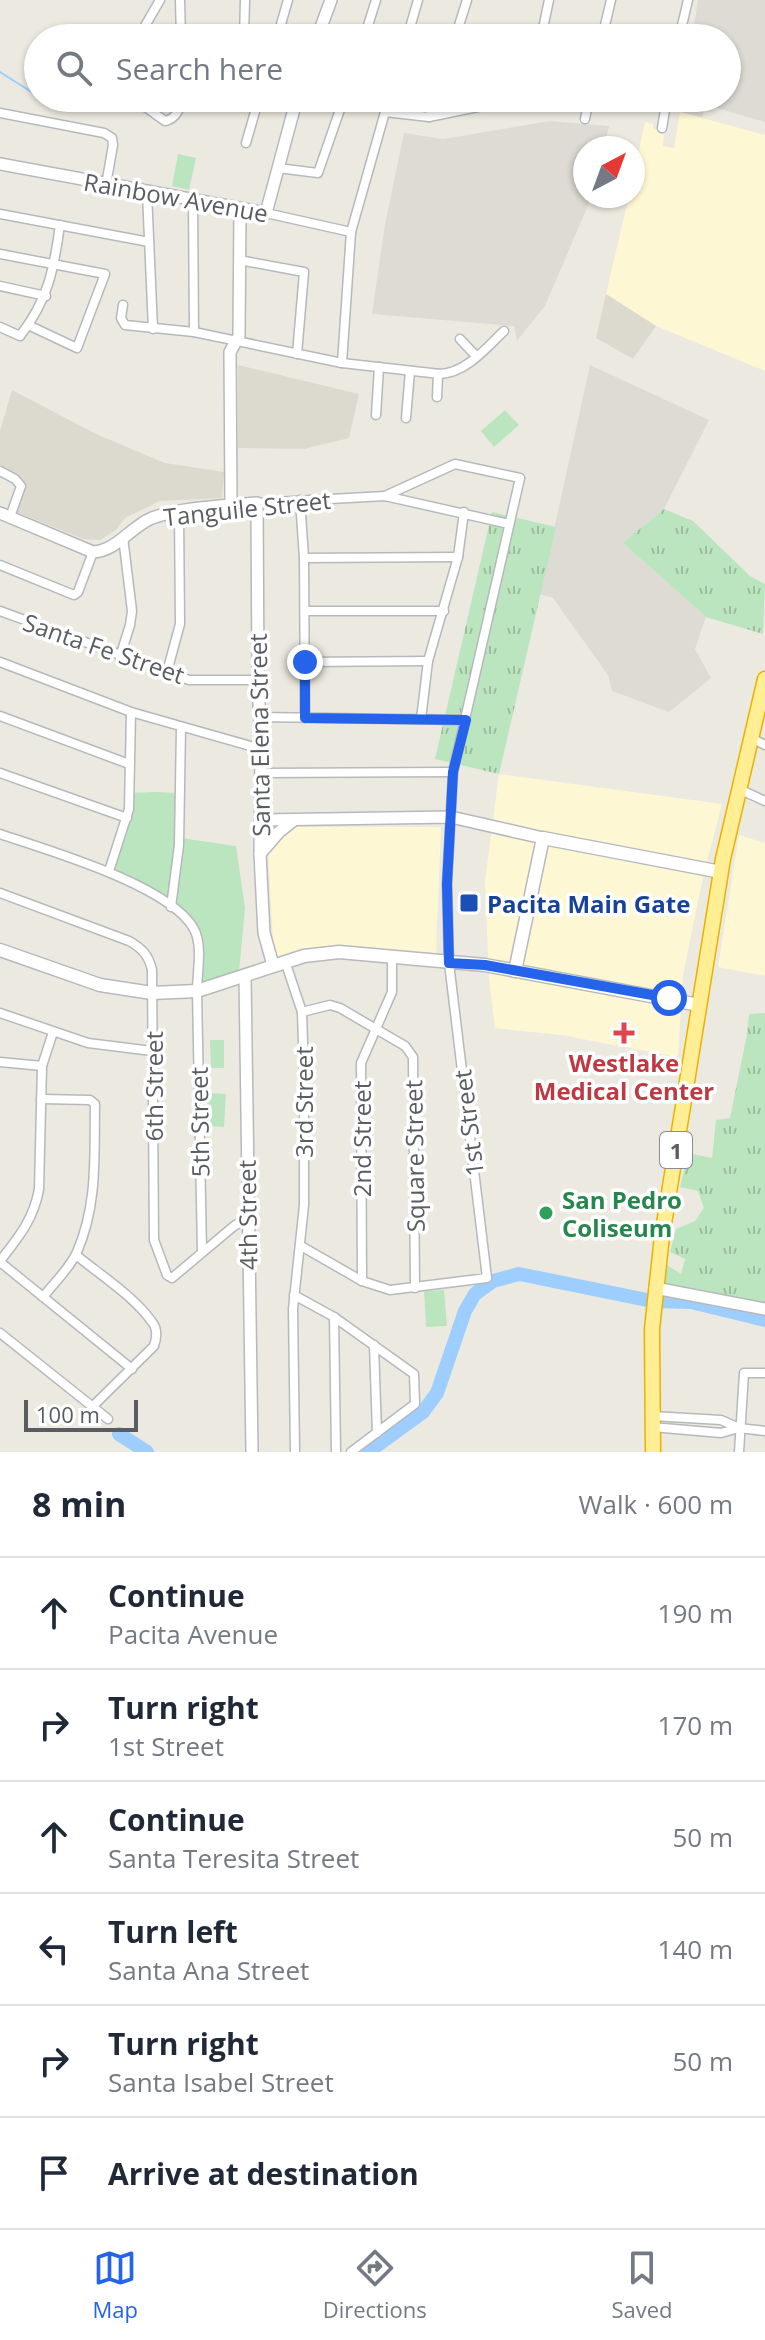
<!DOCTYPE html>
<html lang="en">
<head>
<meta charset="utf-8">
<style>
  :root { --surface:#fff; --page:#f6f6f7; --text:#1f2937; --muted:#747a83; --line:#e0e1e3; --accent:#2563eb }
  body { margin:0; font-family:"Open Sans",sans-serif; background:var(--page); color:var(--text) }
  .compass { position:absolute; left:573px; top:136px; width:72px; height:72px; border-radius:50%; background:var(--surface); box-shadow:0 2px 6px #0004; rotate:41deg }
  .scale { position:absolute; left:24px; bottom:20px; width:114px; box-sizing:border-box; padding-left:8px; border:4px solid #595c61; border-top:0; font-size:22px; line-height:28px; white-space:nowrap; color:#595c61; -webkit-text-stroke:6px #fff; paint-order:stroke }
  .stop { position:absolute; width:24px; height:24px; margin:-18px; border:6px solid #2563eb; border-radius:50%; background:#fff }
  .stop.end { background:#2563eb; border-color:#fff; box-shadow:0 2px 8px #0008 }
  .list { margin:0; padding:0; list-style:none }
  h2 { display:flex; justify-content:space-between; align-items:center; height:104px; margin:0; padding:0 32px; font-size:34px }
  h2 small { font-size:26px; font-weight:400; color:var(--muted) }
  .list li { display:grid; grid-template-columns:52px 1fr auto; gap:24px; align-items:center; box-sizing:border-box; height:112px; padding:0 32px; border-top:2px solid var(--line) }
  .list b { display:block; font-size:30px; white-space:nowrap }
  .list p { margin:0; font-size:26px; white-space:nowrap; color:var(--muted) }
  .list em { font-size:26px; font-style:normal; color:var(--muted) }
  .icon { flex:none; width:44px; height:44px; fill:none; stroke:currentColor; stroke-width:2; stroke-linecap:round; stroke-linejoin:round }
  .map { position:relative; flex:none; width:765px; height:1452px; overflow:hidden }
  .search { position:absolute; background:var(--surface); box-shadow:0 2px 6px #0004; left:24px; right:24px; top:24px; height:88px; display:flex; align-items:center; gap:20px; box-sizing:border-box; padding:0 28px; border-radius:44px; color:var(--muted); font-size:30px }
  .sheet { height:776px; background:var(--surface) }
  nav { display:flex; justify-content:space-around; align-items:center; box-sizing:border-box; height:112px; border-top:2px solid var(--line); background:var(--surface); font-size:22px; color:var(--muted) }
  nav a { display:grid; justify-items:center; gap:4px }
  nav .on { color:var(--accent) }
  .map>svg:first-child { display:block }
  .commercial { fill:#fef7d3 }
  .industrial { fill:#dddbd4 }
  .education { fill:#dcd9ce }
  .grass { fill:url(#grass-tufts) }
  .green { fill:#bbe5be }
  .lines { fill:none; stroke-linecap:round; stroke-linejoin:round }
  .stream { stroke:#9dceff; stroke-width:2 }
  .river { stroke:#9dceff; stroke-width:14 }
  .minor-casing { stroke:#b6b8bd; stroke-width:11 }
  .tertiary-casing { stroke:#b6b8bd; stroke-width:14 }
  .secondary-casing { stroke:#b6b9bf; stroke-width:15 }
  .trunk-casing { stroke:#ecb100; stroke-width:17 }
  .minor { stroke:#fff; stroke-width:8 }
  .tertiary { stroke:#fff; stroke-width:11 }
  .secondary { stroke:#fff; stroke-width:12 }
  .trunk { stroke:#ffee93; stroke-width:14 }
  .route { stroke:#2563eb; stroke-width:10 }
  .transit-dot { fill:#1a4fb4; stroke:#fff; stroke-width:3 }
  .health-dot { fill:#e0444e; stroke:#fff; stroke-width:3 }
  .leisure-dot { fill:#2e9e5b; stroke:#fff; stroke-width:3 }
  .labels { text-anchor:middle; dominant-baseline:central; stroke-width:7; stroke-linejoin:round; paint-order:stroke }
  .shield { fill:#fff; stroke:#8b8d90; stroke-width:2 }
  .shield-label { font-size:22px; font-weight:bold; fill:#595c61 }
  .street-label { font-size:24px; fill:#595c61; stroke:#fff }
  .transit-label { font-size:24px; font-weight:bold; fill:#164399; stroke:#fff; text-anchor:start }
  .health-label { font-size:24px; font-weight:bold; fill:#be3a42; stroke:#fff }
  .leisure-label { font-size:24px; font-weight:bold; fill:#27864d; stroke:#fff; text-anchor:start }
</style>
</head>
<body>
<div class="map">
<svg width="765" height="1452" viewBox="0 0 765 1452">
  <defs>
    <pattern id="grass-tufts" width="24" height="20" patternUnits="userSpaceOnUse" patternTransform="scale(2)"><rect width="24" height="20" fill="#bbe5be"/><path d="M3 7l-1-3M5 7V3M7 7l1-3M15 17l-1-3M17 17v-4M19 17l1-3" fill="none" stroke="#9bbd9e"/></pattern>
  </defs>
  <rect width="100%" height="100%" fill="#eceae0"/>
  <g class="commercial">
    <polygon points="680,112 765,135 765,371 656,326 606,294 629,196 633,196 633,177 645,122 653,124 653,128 664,135 663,146 674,148"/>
    <polygon points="499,774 722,804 703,877 683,975 678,1057 561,1035 495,1028 489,977 485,881"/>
    <polygon points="292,827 441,827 436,953 320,947 274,957 268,853"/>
    <polygon points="739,835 765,843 765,976 718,967"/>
  </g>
  <g class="industrial">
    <polygon points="698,0 765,0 765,122 706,105 702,117 680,112 683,98 727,98 727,38 692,38"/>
    <polygon points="550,121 609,126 604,148 585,148 585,196 592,196 545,306 517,341 514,326 372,314 385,224 404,133 443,139"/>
    <polygon points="590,365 709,420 664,509 623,543 706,617 695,649 711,678 669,712 612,691 608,675 553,598 540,594"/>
  </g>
  <g class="education">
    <polygon points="606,294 656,326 633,359 596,338"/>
    <polygon points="238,365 359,394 349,438 304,449 238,448"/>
    <polygon points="12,390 96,434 165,463 224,472 222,498 160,501 125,518 116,530 100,540 83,539 12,510 23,480 0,465 0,431"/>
  </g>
  <g class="grass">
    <polygon points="664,509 693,521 750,576 765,584 763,634 706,617 623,543"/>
    <polygon points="492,512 556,527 499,774 435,759"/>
    <polygon points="765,1013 765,1315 697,1296 663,1296 664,1263 681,1274 685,1259 670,1252 676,1229 695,1221 704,1208 698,1191 680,1187 688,1153 712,1158 716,1120 730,1118 747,1034 749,1014"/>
  </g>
  <g class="green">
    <polygon points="178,154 196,158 189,190 172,186"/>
    <polygon points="505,410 519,425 494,447 481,431"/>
    <polygon points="155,792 179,793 181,838 236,846 245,908 239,972 197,989 195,930 185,918 113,869 130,793"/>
    <polygon points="210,1040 224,1040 224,1068 211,1068"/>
    <polygon points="208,1093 226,1094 224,1127 206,1126"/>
    <polygon points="444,1290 447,1326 426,1327 424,1291"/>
  </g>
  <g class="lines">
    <g class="stream">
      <polyline points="0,72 38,96"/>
      <path d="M41 98C50 105 57 104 66 98"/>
    </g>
    <g class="river">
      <polyline points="119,1434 147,1452"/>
      <polyline points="368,1452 423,1412 437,1393 465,1311 475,1294 493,1281 519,1274 652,1301 691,1302 765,1320"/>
    </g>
    <g class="minor-casing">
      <g id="minor">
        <polyline points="180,0 181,38"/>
        <polyline points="138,38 160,0"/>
        <polyline points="244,38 245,0"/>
        <polyline points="277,38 288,0"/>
        <polyline points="364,38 376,0"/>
        <polyline points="407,38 418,0"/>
        <polyline points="455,38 467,0"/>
        <polyline points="541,38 549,0"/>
        <polyline points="602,38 611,0"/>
        <polyline points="679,38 688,0"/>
        <path d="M133 98 165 121C176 119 181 108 181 98"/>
        <polyline points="385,112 429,117 522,98"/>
        <polyline points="0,113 104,133 112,138 113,145 106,185"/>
        <polyline points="429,117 435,98"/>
        <polyline points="585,119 589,98"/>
        <polyline points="662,128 667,98"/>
        <polyline points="246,143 259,98"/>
        <polyline points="278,168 318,173 344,98"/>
        <polyline points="147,193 153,329"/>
        <polyline points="193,200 194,332"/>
        <polyline points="266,213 351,232"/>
        <polyline points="0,214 149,242"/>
        <polyline points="0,254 105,274 77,348 28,325"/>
        <polyline points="239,260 304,272 297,354"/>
        <polyline points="0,286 46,296"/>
        <path d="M123 305 121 318 125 325 194 332 342 363 440 374C466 373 486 348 504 331"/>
        <path d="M0 327 20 336C48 300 54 269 60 225"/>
        <polyline points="460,339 476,356"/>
        <polyline points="342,363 351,232 389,98"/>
        <polyline points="437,397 438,374"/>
        <polyline points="376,415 379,367"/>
        <polyline points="406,418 410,371"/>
        <polyline points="0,471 15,479 21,486 10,517"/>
        <polyline points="300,500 304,558 305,718"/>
        <polyline points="257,503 385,496 509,524"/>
        <polyline points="304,558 458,557"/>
        <polyline points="0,565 74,595 78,592 93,552"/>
        <polyline points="0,611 189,680 258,680"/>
        <polyline points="305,611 444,611"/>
        <polyline points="120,657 130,625 132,611 123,537"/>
        <polyline points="0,662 131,712 261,749"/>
        <polyline points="305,662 428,661"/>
        <polyline points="167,672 180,624 179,512"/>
        <polyline points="0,716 129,764"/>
        <polyline points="260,717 466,720"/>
        <polyline points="421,719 428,661 458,557 464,512"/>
        <polyline points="751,738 765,745"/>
        <polyline points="0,773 127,818"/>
        <polyline points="261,773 453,772"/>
        <polyline points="739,789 765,801"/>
        <path d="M0 834C47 850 170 885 194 929 203 946 197 973 197 991L202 1252"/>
        <polyline points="109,871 129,809 131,712"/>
        <path d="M0 893 129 941C142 948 149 956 152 970L154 1240 167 1275 172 1278 234 1226 247 1218"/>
        <polyline points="171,907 179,845 181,727"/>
        <polyline points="285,961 302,1012 304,1076 304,1205 293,1309 295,1452"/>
        <polyline points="302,1012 330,1005 340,1008 405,1046 413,1057 415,1288"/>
        <polyline points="0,1013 88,1043 152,1051"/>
        <polyline points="0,1062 42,1066"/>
        <path d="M41 1099 90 1100 95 1104C94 1155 98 1204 77 1252 70 1268 54 1283 43 1297"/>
        <polyline points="301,1246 362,1281 390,1290 487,1278 449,963 447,884 453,772 520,478 455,464 385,496"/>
        <path d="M76 1255C99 1274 135 1297 152 1322 158 1329 157 1337 154 1346L92 1407"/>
        <path d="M0 1261C18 1238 34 1219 39 1189L42 1066 53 1032"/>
        <polyline points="0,1262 132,1369"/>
        <polyline points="362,1281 361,1063 392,992 392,956"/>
        <polyline points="294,1295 334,1317 414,1374 415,1404 351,1452"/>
        <polyline points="334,1317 336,1452"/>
        <polyline points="0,1333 108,1419"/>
        <polyline points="374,1345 377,1433"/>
        <polyline points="652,1416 721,1420 739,1428 765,1431"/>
        <polyline points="652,1427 721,1433 739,1428"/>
        <polyline points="739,1452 744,1373 765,1373"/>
      </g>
    </g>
    <g class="tertiary-casing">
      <g id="tertiary">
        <polyline points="317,38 331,0"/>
        <polyline points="0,164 266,213 297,98"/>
        <polyline points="231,505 230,352 239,336 240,209"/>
        <path d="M0 513 93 552C117 551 130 527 152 518 181 507 226 506 257 503L258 680 261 749 260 854 264 933 273 965"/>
        <polyline points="261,820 451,817 543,838"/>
        <polyline points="260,854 279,832 294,820"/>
        <polyline points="245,977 252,1452"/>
        <polyline points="655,1288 765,1309"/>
      </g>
    </g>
    <g class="secondary-casing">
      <g id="secondary">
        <polyline points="0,950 100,985 152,993 197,991 304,956 339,952 485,965 699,1005"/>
        <polyline points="515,971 543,838 721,872"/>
      </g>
    </g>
    <g class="trunk-casing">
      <polyline id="trunk" points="653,1452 652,1329 662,1236 723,859 765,679"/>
    </g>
    <use href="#minor" class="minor"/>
    <use href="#tertiary" class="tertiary"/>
    <use href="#secondary" class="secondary"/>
    <use href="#trunk" class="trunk"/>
  </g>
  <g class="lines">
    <polyline class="route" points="305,662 305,718 466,720 453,772 447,884 449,963 485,965 669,998"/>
  </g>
  <rect class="transit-dot" x="459" y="893" width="20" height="20" rx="4"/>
  <path class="health-dot" d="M620 1021h8v8h8v8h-8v8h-8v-8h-8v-8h8z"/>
  <circle class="leisure-dot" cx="546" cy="1213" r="8"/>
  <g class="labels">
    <rect class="shield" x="660" y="1132" width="32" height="36" rx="6"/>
    <g class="shield-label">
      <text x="676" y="1150">1</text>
    </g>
    <g class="street-label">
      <text transform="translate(176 197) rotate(10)">Rainbow Avenue</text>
      <text transform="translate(247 508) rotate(-6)">Tanguile Street</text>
      <text transform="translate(104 648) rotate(19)">Santa Fe Street</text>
      <text transform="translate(259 735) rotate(-91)">Santa Elena Street</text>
      <text transform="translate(153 1086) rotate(-90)">6th Street</text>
      <text transform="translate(303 1102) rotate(-90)">3rd Street</text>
      <text transform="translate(199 1122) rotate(-91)">5th Street</text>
      <text transform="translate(468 1123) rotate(-97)">1st Street</text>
      <text transform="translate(361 1139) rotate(-90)">2nd Street</text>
      <text transform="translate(414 1156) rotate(-91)">Square Street</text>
      <text transform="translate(247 1215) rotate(-91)">4th Street</text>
    </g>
    <g class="transit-label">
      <text x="487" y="903">Pacita Main Gate</text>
    </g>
    <g class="health-label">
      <text x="624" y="1062">Westlake<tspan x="624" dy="28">Medical Center</tspan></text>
    </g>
    <g class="leisure-label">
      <text x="562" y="1199">San Pedro<tspan x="562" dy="28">Coliseum</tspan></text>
    </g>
  </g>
</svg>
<svg class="compass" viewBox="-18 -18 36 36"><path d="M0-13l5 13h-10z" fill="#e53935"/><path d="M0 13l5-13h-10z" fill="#747a83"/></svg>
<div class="scale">100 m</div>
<div class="stop" style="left:669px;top:998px"></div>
<div class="stop end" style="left:305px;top:662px"></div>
<div class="search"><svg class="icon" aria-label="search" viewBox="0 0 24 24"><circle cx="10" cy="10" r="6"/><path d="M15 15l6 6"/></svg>Search here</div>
</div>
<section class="sheet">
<h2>8 min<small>Walk · 600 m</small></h2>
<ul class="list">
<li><svg class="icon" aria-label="ahead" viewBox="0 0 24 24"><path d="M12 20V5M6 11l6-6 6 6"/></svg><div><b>Continue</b><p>Pacita Avenue</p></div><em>190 m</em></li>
<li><svg class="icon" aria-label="right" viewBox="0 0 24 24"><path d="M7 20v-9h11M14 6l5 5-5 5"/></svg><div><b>Turn right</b><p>1st Street</p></div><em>170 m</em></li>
<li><svg class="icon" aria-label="ahead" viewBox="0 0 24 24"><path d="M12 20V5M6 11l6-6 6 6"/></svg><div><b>Continue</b><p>Santa Teresita Street</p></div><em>50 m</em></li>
<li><svg class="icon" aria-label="left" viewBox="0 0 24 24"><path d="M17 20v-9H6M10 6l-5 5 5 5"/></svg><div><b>Turn left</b><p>Santa Ana Street</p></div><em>140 m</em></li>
<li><svg class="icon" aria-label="right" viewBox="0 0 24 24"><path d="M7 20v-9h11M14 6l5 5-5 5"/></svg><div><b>Turn right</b><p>Santa Isabel Street</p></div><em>50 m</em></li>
<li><svg class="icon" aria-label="arrive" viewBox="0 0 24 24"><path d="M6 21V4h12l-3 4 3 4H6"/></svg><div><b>Arrive at destination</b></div></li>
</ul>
</section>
<nav>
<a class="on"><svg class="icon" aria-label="map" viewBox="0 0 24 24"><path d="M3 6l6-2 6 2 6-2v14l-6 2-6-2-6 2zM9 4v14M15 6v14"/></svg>Map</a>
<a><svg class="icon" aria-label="directions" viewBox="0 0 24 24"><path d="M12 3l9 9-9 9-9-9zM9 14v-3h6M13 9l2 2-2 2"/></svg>Directions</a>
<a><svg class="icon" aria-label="saved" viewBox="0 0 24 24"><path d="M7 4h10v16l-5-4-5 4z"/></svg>Saved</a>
</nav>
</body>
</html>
